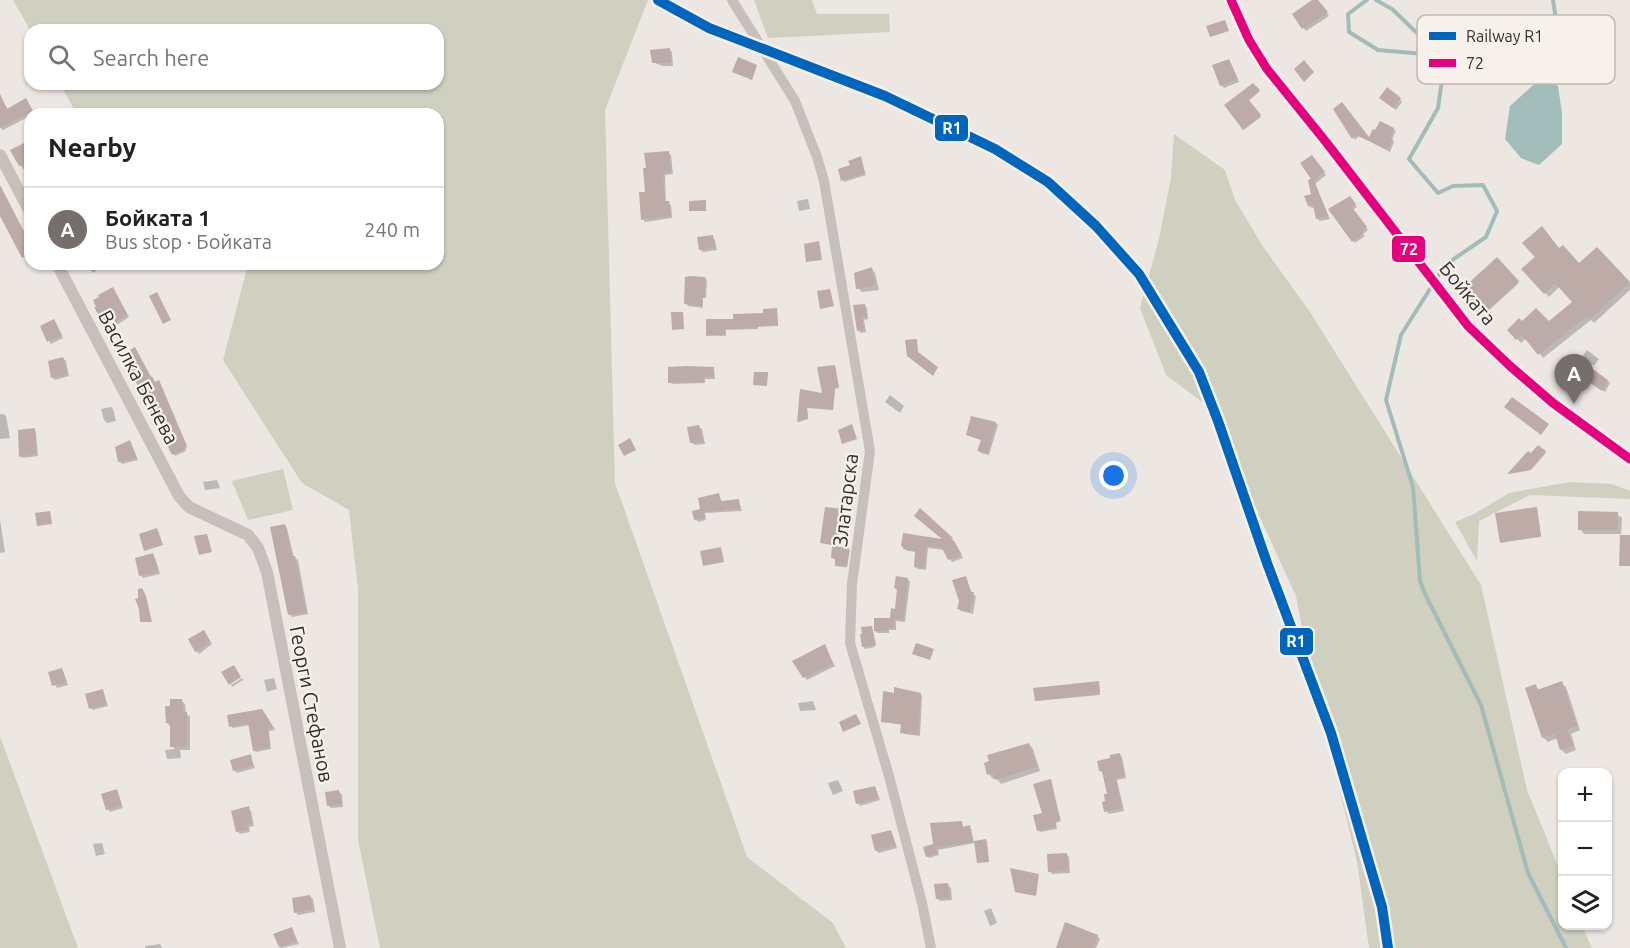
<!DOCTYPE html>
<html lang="en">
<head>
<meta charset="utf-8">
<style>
  :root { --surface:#fff; --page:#f6f6f6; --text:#202124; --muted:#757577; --line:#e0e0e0; --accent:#766e6b }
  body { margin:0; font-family:Ubuntu,sans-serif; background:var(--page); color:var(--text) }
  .controls { position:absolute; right:18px; bottom:18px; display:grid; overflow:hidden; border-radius:12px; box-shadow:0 2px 4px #0004 }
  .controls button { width:54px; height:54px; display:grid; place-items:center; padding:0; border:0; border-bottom:2px solid var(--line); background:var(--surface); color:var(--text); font:30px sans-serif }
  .you { position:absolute; left:1114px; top:476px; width:21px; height:21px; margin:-15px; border:4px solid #fff; border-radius:50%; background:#1a73e8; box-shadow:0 0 0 9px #1a73e833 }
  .badge { display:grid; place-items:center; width:39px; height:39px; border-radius:50%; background:var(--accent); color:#fff; font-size:20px; font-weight:700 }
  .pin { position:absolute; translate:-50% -50px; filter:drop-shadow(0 2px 3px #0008) }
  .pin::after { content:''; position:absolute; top:32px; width:21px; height:18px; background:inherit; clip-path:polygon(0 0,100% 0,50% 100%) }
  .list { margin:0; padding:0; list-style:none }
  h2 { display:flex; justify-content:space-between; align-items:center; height:78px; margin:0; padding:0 24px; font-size:26px }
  h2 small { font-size:20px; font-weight:400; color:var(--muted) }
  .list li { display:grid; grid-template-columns:39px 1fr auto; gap:18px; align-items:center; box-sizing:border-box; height:84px; padding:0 24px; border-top:2px solid var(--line) }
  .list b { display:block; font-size:22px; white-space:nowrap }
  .list p { margin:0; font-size:20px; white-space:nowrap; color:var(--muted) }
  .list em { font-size:20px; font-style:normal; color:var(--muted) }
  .icon { flex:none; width:33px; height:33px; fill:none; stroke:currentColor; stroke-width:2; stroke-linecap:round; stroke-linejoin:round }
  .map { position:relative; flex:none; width:1630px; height:948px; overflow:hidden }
  .search { position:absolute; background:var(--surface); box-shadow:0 2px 4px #0004; left:24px; top:24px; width:420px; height:66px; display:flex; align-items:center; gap:15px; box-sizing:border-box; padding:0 21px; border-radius:18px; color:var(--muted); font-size:22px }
  .panel { position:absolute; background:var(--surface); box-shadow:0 2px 4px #0004; left:24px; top:108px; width:420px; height:162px; border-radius:18px }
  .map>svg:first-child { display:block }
  .green { fill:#cfd0bf }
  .water { fill:#a2bcb9 }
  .shadow { fill:#0003 }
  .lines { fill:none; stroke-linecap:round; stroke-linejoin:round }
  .stream { stroke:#a2bcb9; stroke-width:4 }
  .building { fill:#bdaba7 }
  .minor { stroke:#c6bfbc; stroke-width:10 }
  .tertiary { stroke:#c6bfbc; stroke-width:12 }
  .bus-1-casing { stroke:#f8f1eb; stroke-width:14 }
  .bus-1 { stroke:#e5007d; stroke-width:9 }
  .rail-1-casing { stroke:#f8f1eb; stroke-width:15 }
  .rail-1 { stroke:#0065bd; stroke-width:10 }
  .labels { text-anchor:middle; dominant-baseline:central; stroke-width:4.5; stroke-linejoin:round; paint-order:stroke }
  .street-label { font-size:20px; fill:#362d2a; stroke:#f8f1eb }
  .key { fill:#f8f1eb; stroke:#beb6b1; stroke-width:1.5 }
  .key-label { font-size:16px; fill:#362d2a }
  .line-badge { stroke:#f8f1eb; stroke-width:2 }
  .badge-label { font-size:16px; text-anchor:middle; font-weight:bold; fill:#fff }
</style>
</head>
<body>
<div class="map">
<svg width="1630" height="948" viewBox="0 0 1630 948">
  <rect width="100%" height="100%" fill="#ece7e3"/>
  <g class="green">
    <polygon points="13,0 648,0 605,110 615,483 747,857 833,923 846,948 380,948 358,840 358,589 349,510 302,483 223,360 247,268 242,264 438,264 438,114 77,114 60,84 438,84 438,30 30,30"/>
    <polygon points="754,0 812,0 817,14 889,14 890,32 768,38"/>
    <polygon points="1174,134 1225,170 1235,200 1262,245 1310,312 1481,585 1527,790 1562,876 1562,926 1582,926 1592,948 1369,948 1357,862 1307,656 1296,596 1210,408 1166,375 1140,308 1159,239 1171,178"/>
    <polygon points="283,469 293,510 248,520 232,481"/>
    <polygon points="1570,482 1612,484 1630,491 1630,499 1530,495 1479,521 1477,561 1455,522 1474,514 1509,493"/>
    <polygon points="0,736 78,948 0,948"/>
  </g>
  <polygon class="water" points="1541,78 1558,86 1562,113 1562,144 1539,165 1521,158 1505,139 1510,106"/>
  <g class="shadow">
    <polygon points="1315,0 1319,2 1329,16 1306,31 1294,15"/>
    <polygon points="669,50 672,52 673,66 662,66 653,62"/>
    <polygon points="1228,61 1239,82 1224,88 1221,85"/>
    <polygon points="1253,85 1259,92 1248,101 1261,117 1245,129 1226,106"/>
    <polygon points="0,95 8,110 28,103 34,114 30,114 30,116 3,130 0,127"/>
    <polygon points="1400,99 1402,102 1396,110 1383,100"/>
    <polygon points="1335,110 1370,139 1393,129 1396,131 1392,139 1394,142 1390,152 1359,136 1355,140"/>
    <polygon points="30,148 30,167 24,170 20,165"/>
    <polygon points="668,153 671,155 673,174 665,175 666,203 671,205 672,218 645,222 643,219 646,193"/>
    <polygon points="860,158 866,175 844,182 840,170 852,166"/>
    <polygon points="1314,159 1326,175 1315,184 1330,219 1320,221 1317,218 1315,207 1312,208 1309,206 1312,195"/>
    <polygon points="808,199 810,209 799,211 797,201"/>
    <polygon points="1352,200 1357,207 1353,210 1368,230 1363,234 1365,236 1355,243 1330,210"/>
    <polygon points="712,237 715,240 717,250 703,252 700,249"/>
    <polygon points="1560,249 1579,265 1597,249 1630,283 1630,290 1594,323 1591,320 1543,358 1527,338 1521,343 1509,330 1522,323 1549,323 1575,302 1560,286 1549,297 1523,269"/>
    <polygon points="1497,259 1519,283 1485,314 1463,290"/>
    <polygon points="87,264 103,264 103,266 93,273"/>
    <polygon points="871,268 875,273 879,290 862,292 858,288"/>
    <polygon points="705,278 707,280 706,298 703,298 703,308 688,306 686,303"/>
    <polygon points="113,288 129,317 109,330 107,328"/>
    <polygon points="864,305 867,308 868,319 864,320 866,332 861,333 858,330"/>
    <polygon points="776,310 778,326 758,327 758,329 726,330 726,336 708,335 735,320 765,314"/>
    <polygon points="56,324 63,338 51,344 49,341"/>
    <polygon points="1587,350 1599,359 1594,366 1582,357"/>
    <polygon points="63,358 66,361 69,376 55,380 52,377"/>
    <polygon points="834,366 839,388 835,389 833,410 807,408 808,419 799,422 801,391 824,395"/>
    <polygon points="714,368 715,379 705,379 705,383 672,384 670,382"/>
    <polygon points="151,378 156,383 160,384 187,448 185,449 186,451 175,456"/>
    <polygon points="1608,381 1610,383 1605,392 1591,382"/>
    <polygon points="890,395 904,406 900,413 885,402"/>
    <polygon points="111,407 113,409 116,421 107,423 104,420 101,409"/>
    <polygon points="0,414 3,414 6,416 10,438 0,439"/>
    <polygon points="996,423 998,425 989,455 981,453 979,451 982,440 968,435"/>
    <polygon points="699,427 702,429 705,444 695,445 692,443"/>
    <polygon points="34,430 36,432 38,456 23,458 21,456"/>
    <polygon points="129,441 138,460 122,464 119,461"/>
    <polygon points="1538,447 1546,453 1531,470 1509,474 1528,453 1531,455"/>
    <polygon points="217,480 220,488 205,490 203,482"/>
    <polygon points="719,495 722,502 739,501 742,511 705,513 706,520 698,522 696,519 702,510"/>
    <polygon points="1537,509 1541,537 1501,542"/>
    <polygon points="842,510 837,548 850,550 847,567 837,566 837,559 833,558"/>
    <polygon points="921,510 954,541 963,558 952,562 944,550 928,548 926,570 918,569 915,567 917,552 907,551 903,546 947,541"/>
    <polygon points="1617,514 1622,518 1621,534 1584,534 1580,529"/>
    <polygon points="0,520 5,552 0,553"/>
    <polygon points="285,526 287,528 294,558 298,560 308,614 292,617 290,614"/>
    <polygon points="152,555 155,558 160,574 143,578 141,575"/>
    <polygon points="966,578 972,594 976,596 973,614 961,611 959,609"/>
    <polygon points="908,579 910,582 905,622 896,621 896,630 889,630 889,633 878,633 875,631 892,620 896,610 898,591 895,588"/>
    <polygon points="871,628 875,647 865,649 863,646"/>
    <polygon points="206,634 212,644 199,654 196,651"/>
    <polygon points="824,646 835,666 807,680 794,662"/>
    <polygon points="62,670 68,685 57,688 50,673"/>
    <polygon points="242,678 243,680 232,687 231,685"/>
    <polygon points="274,678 277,689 267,692 264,680"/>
    <polygon points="1561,683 1566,687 1580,730 1571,734 1576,750 1566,754 1561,749 1558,738 1548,742 1543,737 1535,686 1540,690"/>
    <polygon points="1099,684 1100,695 1036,701"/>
    <polygon points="102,691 108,706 93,710 91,708"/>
    <polygon points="920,695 922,696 920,736 904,734 903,725 883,722"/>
    <polygon points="181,700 185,704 186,713 190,717 190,750 180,750 181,758 167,759 165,750 175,749 172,746 171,727 167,723"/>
    <polygon points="813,701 816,710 800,711 798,703"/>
    <polygon points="264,713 275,730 269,731 271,749 256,752 254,750 250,725 233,728 231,726"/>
    <polygon points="1029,744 1033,749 1040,771 1001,784 996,778 993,779 989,774"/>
    <polygon points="1119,755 1122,757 1126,778 1117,780 1124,811 1109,814 1106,811 1109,795 1103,773 1100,771"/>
    <polygon points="250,756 255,768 237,773 234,770"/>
    <polygon points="838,780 843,791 833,795 828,783"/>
    <polygon points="1050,781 1061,821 1056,823 1057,829 1040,832 1038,830 1044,814"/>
    <polygon points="875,787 880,800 860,806 858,803"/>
    <polygon points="116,790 123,808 110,812 108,809"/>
    <polygon points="339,792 342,794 343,807 331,808 329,806"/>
    <polygon points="248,808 251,811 254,826 249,827 250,832 240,834 237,831"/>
    <polygon points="961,823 964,828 969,827 971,829 974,842 987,841 989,862 978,862 975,843 938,850 939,855 929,858 927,856"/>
    <polygon points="891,832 897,848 879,853 876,850"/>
    <polygon points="102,843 105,854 96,856 93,844"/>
    <polygon points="1066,854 1069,857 1070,873 1052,874 1050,871"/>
    <polygon points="948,885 951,888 952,900 940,901 937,898"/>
    <polygon points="310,896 313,899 315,912 298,915 296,912"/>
    <polygon points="991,908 997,923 990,926 984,911"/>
    <polygon points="291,929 299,944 281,948 280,947"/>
    <polygon points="1097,936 1100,939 1096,948 1058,948"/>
    <polygon points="160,944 162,948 145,948 145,946"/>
  </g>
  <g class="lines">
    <g class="stream">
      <polyline points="1367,0 1348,14 1349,32 1378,50 1424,54 1442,80 1438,108 1409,159 1438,193 1453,186 1483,185 1497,211 1486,237 1445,265 1401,335 1386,400 1413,487 1420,581 1426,596 1481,705 1528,873 1566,948"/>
      <polyline points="1376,0 1392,9 1417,33 1447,52 1501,67 1536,53 1558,33 1553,0"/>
    </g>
  </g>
  <g class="building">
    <polygon points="1312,0 1318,0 1328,12 1302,29 1292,14"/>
    <polygon points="1225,20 1229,31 1210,37 1206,26"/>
    <polygon points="670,48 671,63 652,63 650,50"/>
    <polygon points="738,57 757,65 752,80 732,72"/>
    <polygon points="1229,59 1238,79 1220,86 1212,65"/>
    <polygon points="1304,60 1314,72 1304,82 1294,69"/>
    <polygon points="1253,83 1260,90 1249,100 1261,115 1243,130 1224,105"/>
    <polygon points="1387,87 1401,98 1393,108 1379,98"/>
    <polygon points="0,94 7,109 26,98 33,111 0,128"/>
    <polygon points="1342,102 1369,137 1373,129 1375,130 1380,121 1394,128 1390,137 1393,138 1388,150 1356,135 1352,139 1333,109"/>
    <polygon points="30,140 30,160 19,166 10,150"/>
    <polygon points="669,151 671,172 663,173 665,201 669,201 671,216 641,220 639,192 645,192 643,168 646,168 644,153"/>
    <polygon points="1312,155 1325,172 1314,180 1328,216 1316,219 1313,205 1308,206 1304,196 1311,194 1308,180 1311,179 1300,163"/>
    <polygon points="861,156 865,173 841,181 838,169 850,165 848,161"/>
    <polygon points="0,185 30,243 30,254 22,258 0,216"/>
    <polygon points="1350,196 1356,204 1352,207 1367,227 1362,231 1364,233 1352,242 1328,209"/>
    <polygon points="706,200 706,211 689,211 689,201"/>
    <polygon points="1542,226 1559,248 1563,245 1579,263 1597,247 1630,282 1589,320 1586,317 1538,355 1522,335 1516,340 1507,330 1519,318 1522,321 1536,308 1549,321 1572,302 1555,283 1544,294 1521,269 1535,257 1522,243"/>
    <polygon points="713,235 715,248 699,250 697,237"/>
    <polygon points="819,241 822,260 806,262 804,244"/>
    <polygon points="1497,257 1519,281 1483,314 1461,290"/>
    <polygon points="872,267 875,285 856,289 854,273"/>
    <polygon points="690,276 705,277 705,297 702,297 702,306 684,304 685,277"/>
    <polygon points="113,287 127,314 106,329 94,307 96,307 93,300 99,297 98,295"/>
    <polygon points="830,289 834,306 820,309 817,291"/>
    <polygon points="157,292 171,320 163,324 149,296"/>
    <polygon points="865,304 867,317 862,317 864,329 857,331 853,305"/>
    <polygon points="777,308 778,325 758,326 758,328 725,329 725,335 706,336 706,319 733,319 733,314 763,313 763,309"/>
    <polygon points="671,312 683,312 684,329 672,330"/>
    <polygon points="54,319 62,335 47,342 40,326"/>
    <polygon points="917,339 918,352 938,367 933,376 907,356 905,340"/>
    <polygon points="135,347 151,377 152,376 155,382 159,380 187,446 184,447 185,450 172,455 122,354"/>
    <polygon points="63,357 67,374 51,378 48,361"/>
    <polygon points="835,365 839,387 835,388 833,410 807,407 808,418 797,422 800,389 822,393 817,367"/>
    <polygon points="687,366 714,367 714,377 704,377 704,382 668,383 668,367"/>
    <polygon points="1591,368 1608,380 1602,391 1586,380 1588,378 1586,376"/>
    <polygon points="754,372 768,372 767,386 753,385"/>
    <polygon points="1512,397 1549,424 1541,435 1504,407"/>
    <polygon points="971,416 996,422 988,454 977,451 981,440 966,435"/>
    <polygon points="852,424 857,439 842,444 838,430"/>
    <polygon points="699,425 703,442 690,443 687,427"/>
    <polygon points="35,428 36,454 19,457 18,430"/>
    <polygon points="630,438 636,450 624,456 618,445"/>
    <polygon points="130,440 137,458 118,462 115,447"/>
    <polygon points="1538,445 1546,451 1530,470 1507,474 1528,451 1531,453"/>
    <polygon points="719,493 721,501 739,499 740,509 704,512 705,518 694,520 692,511 700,509 698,498"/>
    <polygon points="825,507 843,509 837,546 820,543"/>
    <polygon points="1537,507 1541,536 1500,543 1495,513"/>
    <polygon points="920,508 953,538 951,540 954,541 962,555 948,560 942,548 926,546 924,568 914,567 915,551 903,549 903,547 901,546 903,533 942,539 914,516"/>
    <polygon points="50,511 52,524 37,526 35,513"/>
    <polygon points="1578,511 1618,512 1617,530 1578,530"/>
    <polygon points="285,524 292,556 295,556 306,612 288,615 270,527"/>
    <polygon points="157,528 163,545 144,551 139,534"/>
    <polygon points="207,534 212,552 199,555 194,536"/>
    <polygon points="1620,535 1630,535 1630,566 1619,566"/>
    <polygon points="832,546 849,548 847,567 835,566 835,559 831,558"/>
    <polygon points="721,547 724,562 703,566 700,551"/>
    <polygon points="153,553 159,572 139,576 135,558"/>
    <polygon points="896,576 908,578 903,620 894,619 894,628 887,628 887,631 874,631 874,618 890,618 891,608 895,609 897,589 894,588"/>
    <polygon points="966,576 971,592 974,592 970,612 957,609 959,601 952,580"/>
    <polygon points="142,588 146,596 152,622 140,622 139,609 135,599 138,598 138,589"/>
    <polygon points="872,626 876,645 862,647 860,634 862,634 861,627"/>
    <polygon points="204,630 210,641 207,643 208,644 195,652 188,639"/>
    <polygon points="916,643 934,649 930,660 912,654"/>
    <polygon points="825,644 833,663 803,678 792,661"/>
    <polygon points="234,665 241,677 229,685 221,672"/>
    <polygon points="62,668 67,682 52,686 48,672"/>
    <polygon points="1099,681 1100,694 1035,701 1033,688"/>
    <polygon points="1562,681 1577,726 1567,729 1573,746 1560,750 1555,734 1542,738 1525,688 1536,684 1537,690"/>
    <polygon points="894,687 921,693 918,735 900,733 901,724 881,722 883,691 894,693"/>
    <polygon points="103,689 107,704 89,709 85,694"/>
    <polygon points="170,699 182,699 183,712 187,712 187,747 170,747 170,723 166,723 165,706 170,706"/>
    <polygon points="262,709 274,728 268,729 270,747 253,751 248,723 229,727 227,715"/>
    <polygon points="856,714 861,724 843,732 839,722"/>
    <polygon points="1029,743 1037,767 995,780 993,773 987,775 984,763 989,761 987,755"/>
    <polygon points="1120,753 1125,776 1116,778 1122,808 1104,812 1102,802 1105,801 1104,794 1107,794 1102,771 1099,771 1097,761 1110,758 1110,755"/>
    <polygon points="251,754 253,765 233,771 230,760"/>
    <polygon points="1051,779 1060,819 1055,821 1056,827 1037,831 1033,815 1042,813 1033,784"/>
    <polygon points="875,786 879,798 856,804 853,791"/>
    <polygon points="117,789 122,805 106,810 101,794"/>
    <polygon points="339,790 342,804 327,806 325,792"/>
    <polygon points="249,806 252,823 247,824 248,830 236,832 231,811"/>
    <polygon points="962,821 963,827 970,825 973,842 936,848 938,853 926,857 923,847 933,844 930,823"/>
    <polygon points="891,830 896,845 875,851 871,835"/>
    <polygon points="986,839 989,862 977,863 974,841"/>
    <polygon points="1067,853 1068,871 1048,872 1047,854"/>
    <polygon points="1010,868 1039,874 1036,896 1015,892"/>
    <polygon points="948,883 950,898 936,899 934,884"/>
    <polygon points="310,895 313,909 294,913 292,898"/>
    <polygon points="1065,922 1098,935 1093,948 1056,948"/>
    <polygon points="292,927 297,941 279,947 273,934"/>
  </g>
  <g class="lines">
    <polyline class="minor" points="732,0 795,101 817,157 824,181 870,451 852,584 850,643 889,776 922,903 931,948"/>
    <g class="tertiary">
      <polyline points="1231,0 1249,40 1267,69 1326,142 1468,326 1510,366 1553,403 1630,459"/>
      <polyline points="0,155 30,212"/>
      <polyline points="57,264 179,496 189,507 248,535 258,548 267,572 340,948"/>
    </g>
    <g class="bus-1-casing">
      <polyline id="bus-1" points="1231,0 1249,40 1267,69 1326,142 1468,326 1510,366 1553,403 1630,459"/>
    </g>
    <use href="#bus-1" class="bus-1"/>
    <g class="rail-1-casing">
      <polyline id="rail-1" points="658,0 709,28 885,96 995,149 1048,182 1096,226 1139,274 1199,372 1218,421 1267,563 1331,733 1382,907 1388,948"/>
    </g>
    <use href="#rail-1" class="rail-1"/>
  </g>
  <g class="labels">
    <g class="street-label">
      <text transform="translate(1468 293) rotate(50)">Бойката</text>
      <text transform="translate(139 377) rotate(62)">Василка Бенева</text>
      <text transform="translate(845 500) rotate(-83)">Златарска</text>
      <text transform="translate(312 704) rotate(79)">Георги Стефанов</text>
    </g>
  </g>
  <rect x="1417" y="15" width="198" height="69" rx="9" class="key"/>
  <rect x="1429" y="32" width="27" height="8" fill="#0065bd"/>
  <rect x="1429" y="59" width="27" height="8" fill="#e5007d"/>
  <g class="key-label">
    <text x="1466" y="42">Railway R1</text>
    <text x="1466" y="69">72</text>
  </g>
  <g class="line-badge">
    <rect x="934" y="114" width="35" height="28" rx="6" fill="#0065bd"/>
    <rect x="1391" y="235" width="35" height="28" rx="6" fill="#e5007d"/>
    <rect x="1279" y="627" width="35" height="29" rx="6" fill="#0065bd"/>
  </g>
  <g class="badge-label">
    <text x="952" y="134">R1</text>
    <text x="1409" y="255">72</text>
    <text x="1296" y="647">R1</text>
  </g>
</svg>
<div class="controls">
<button>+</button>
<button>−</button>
<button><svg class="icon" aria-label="layers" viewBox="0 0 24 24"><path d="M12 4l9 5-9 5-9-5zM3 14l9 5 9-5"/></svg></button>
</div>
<div class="you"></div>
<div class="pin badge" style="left:1574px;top:404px">A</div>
<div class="search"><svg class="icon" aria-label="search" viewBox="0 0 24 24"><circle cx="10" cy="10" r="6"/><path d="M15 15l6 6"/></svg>Search here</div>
<section class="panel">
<h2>Nearby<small></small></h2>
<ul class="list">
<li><span class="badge">A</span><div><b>Бойката 1</b><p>Bus stop · Бойката</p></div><em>240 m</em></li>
</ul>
</section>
</div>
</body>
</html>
